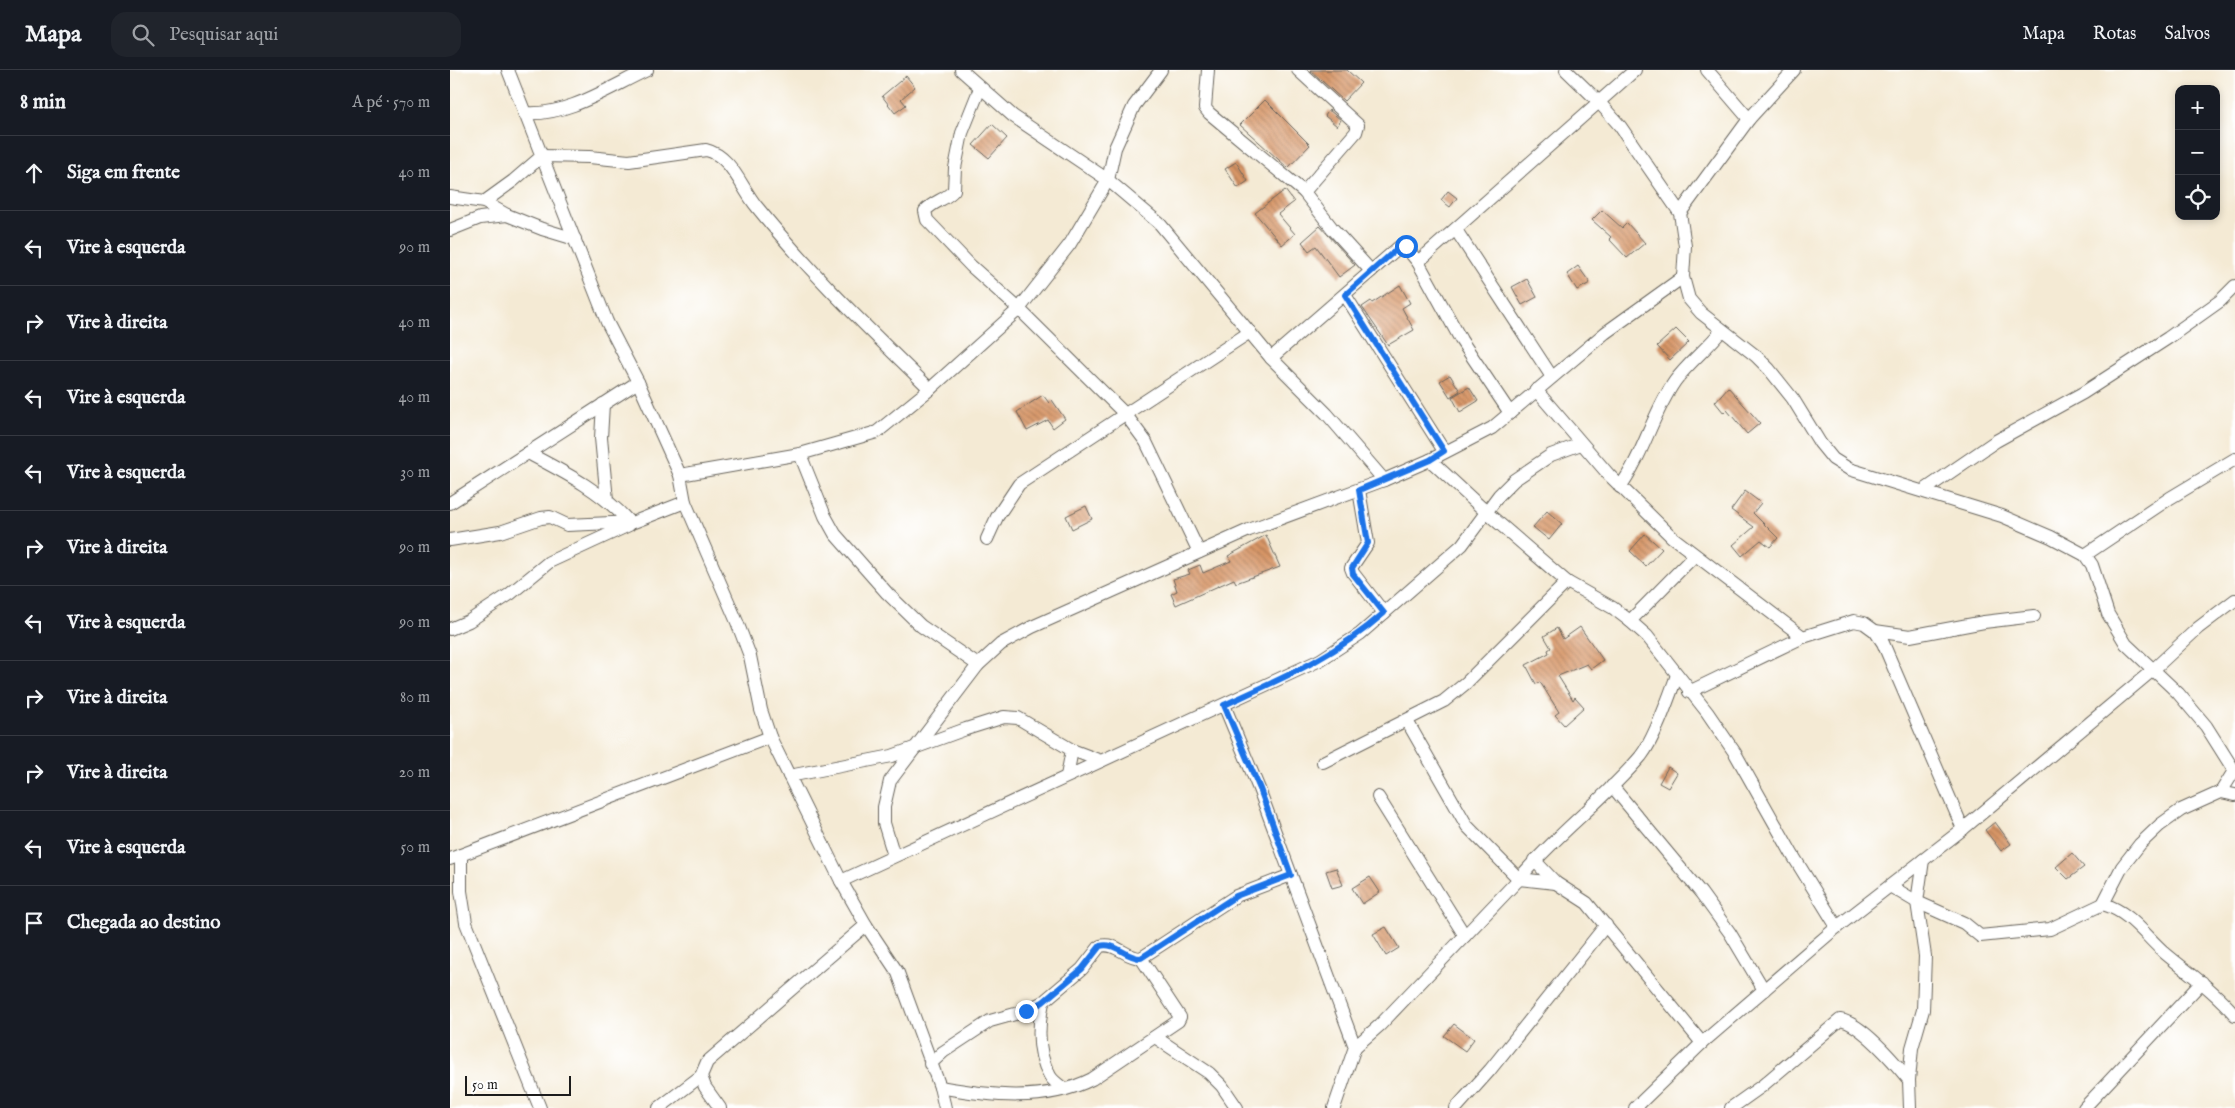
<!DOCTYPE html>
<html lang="pt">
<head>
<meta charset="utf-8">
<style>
  :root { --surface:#171b24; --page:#20242c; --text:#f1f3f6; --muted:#9ea1a6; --line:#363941 }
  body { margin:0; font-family:"IM FELL English",serif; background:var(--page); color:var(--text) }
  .controls { position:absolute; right:15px; top:15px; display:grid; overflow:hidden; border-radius:10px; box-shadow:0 2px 8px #0003 }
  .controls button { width:45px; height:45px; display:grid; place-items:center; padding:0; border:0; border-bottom:1px solid var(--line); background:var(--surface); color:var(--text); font:25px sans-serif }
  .scale { position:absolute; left:15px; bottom:12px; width:106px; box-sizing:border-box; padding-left:5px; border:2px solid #1c1c1c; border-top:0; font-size:14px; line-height:18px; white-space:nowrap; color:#1c1c1c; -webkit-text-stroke:4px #fff; paint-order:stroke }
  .stop { position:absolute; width:15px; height:15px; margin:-11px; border:4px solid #1a73e8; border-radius:50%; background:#fff }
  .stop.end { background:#1a73e8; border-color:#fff; box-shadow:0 1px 5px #0008 }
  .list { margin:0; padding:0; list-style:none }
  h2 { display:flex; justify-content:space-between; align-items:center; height:65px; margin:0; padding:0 20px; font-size:21px }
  h2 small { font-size:16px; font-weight:400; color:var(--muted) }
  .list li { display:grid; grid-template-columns:32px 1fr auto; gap:15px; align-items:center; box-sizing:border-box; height:75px; padding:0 20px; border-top:1px solid var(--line) }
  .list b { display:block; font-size:19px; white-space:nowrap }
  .list em { font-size:16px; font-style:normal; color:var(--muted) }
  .icon { flex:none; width:28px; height:28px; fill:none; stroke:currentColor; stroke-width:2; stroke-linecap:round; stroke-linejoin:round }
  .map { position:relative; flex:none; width:1785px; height:1038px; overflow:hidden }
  header { display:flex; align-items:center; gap:30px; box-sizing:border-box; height:70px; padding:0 25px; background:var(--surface); border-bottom:1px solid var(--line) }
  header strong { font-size:24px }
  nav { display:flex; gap:28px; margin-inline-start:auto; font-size:18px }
  .search { width:350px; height:45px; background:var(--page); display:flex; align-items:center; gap:12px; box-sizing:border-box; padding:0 18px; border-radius:15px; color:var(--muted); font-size:19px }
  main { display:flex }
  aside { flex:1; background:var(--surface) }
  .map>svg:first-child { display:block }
  .building { fill:url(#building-back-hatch) }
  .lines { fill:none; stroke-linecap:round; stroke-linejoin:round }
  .minor-casing { stroke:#68645c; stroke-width:14 }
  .minor { stroke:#fff; stroke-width:12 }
  .route { stroke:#1a73e8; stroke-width:6 }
</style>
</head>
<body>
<header>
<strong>Mapa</strong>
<div class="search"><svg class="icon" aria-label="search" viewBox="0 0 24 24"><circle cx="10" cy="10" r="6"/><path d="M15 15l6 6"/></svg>Pesquisar aqui</div>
<nav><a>Mapa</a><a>Rotas</a><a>Salvos</a></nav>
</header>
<main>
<aside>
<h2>8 min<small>A pé · 570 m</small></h2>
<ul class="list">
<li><svg class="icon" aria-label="ahead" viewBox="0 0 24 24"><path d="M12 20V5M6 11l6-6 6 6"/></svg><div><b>Siga em frente</b></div><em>40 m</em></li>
<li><svg class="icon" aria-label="left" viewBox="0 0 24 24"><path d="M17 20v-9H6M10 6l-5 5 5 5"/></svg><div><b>Vire à esquerda</b></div><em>90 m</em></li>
<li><svg class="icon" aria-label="right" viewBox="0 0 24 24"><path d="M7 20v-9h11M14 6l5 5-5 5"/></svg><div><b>Vire à direita</b></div><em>40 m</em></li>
<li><svg class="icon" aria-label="left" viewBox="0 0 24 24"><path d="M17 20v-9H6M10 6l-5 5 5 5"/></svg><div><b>Vire à esquerda</b></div><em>40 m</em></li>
<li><svg class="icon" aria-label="left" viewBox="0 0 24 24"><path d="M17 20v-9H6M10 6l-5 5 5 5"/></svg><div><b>Vire à esquerda</b></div><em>30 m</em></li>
<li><svg class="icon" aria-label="right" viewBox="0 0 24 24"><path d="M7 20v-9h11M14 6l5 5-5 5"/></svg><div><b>Vire à direita</b></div><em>90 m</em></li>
<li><svg class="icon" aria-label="left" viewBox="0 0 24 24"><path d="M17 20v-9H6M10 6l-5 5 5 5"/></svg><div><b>Vire à esquerda</b></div><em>90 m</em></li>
<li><svg class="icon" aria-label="right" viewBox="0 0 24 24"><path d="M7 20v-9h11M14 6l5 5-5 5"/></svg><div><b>Vire à direita</b></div><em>80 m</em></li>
<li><svg class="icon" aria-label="right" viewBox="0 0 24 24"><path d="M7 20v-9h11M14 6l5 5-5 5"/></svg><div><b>Vire à direita</b></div><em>20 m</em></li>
<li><svg class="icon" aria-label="left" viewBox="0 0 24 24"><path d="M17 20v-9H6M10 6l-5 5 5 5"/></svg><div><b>Vire à esquerda</b></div><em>50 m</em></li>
<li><svg class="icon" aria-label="arrive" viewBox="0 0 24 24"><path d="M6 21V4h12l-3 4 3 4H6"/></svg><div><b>Chegada ao destino</b></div></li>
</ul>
</aside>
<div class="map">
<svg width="1785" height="1038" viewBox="0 0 1785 1038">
  <defs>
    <pattern id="building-back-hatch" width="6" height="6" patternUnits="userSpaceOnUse" patternTransform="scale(1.25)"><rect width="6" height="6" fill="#d79566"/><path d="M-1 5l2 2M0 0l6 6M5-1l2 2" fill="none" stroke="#ae7953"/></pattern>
  </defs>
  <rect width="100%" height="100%" fill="#fff"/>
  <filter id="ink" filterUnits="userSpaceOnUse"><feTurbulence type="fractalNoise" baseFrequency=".02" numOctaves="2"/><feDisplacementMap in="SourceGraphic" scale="10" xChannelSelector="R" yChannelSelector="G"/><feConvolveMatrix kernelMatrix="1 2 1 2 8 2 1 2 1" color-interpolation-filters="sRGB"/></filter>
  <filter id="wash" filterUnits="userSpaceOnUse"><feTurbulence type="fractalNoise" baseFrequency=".0096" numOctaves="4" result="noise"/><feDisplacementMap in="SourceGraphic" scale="20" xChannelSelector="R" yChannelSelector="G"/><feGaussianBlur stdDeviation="1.12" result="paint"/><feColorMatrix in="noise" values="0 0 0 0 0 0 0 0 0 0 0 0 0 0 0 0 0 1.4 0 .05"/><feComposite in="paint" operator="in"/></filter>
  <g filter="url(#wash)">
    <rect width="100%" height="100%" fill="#f4ead4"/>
    <g id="blocks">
      <g class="building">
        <polygon points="860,0 897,0 911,13 894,31"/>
        <polygon points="456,6 465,17 451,29 456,35 445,43 432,26"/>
        <polygon points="815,30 860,75 838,98 790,55"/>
        <polygon points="879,40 891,50 887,56 875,46"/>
        <polygon points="542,54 557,68 539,88 523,75"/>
        <polygon points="786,92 798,111 788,118 775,99"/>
        <polygon points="835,120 844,132 828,144 845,164 832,175 805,143"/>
        <polygon points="998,121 1007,128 1000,137 991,130"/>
        <polygon points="1152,140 1172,158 1177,153 1195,173 1177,188 1159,169 1161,167 1142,150"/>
        <polygon points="870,156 905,195 889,207 866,176 859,181 852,172"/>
        <polygon points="1128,196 1140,213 1127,220 1117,204"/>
        <polygon points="1077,209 1087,227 1072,235 1062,217"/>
        <polygon points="950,215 960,233 952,238 964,260 938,275 912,237 921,231 922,233"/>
        <polygon points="1226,259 1239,272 1220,290 1207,276"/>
        <polygon points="1000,305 1010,321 1000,327 990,311"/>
        <polygon points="1019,317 1028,331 1010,342 1002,327"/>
        <polygon points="1278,317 1310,353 1297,364 1277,340 1274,343 1265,332"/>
        <polygon points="593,325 599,333 602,330 615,349 603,358 598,350 577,361 567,342"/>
        <polygon points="1295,421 1311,433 1303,443 1328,468 1320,477 1311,470 1292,486 1283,475 1304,457 1281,440"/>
        <polygon points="636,436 642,449 622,459 616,446"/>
        <polygon points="1097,441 1112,454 1099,470 1083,457"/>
        <polygon points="1195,464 1212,479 1196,496 1180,481"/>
        <polygon points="816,465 830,497 786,513 784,509 726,535 721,524 727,521 723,509 740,504 738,500 750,495 753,503 781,491 778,486"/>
        <polygon points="1130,557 1153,590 1141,599 1137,594 1108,606 1123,630 1125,627 1134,637 1114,655 1105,645 1109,642 1090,612 1086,614 1076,595 1099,583 1098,580 1101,578 1094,566 1107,558 1113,569"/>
        <polygon points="1218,697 1227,703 1218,718 1209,713"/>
        <polygon points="1545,752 1561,774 1551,781 1535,760"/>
        <polygon points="1622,783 1634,797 1618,809 1606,797"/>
        <polygon points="886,798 893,815 882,818 876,801"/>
        <polygon points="920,807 930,822 912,834 902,818"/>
        <polygon points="936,857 949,878 936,886 923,864"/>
        <polygon points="1004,954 1024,969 1015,981 994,966"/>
      </g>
    </g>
  </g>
  <g filter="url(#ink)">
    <use href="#blocks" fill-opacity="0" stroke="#68645c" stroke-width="1"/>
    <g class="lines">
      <g class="minor-casing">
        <g id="minor">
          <polyline points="58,0 157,252 188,312 230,405 235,432 287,552 300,586 311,640 320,667 391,811 416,855 448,903 490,1017 495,1038"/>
          <polyline points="511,0 563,46 658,110 710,154 821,288 877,344 934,410 980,390 1036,442 1117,512 1163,538 1180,551 1197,566 1257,642 1285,683 1342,784 1387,857"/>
          <polyline points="758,0 755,38 759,43 854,122 882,158 921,201"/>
          <polyline points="848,0 908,55 906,62 854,122"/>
          <polyline points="1116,0 1148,31 1170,56 1230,143 1235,176 1233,207 1239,229 1251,243 1306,286 1319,299 1343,329 1370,373 1383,389 1399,399 1552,446 1601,467 1635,485 1642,495 1658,544 1676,574 1728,623 1756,656 1785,702"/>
          <polyline points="1257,0 1299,49"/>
          <path d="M530 18 512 63 505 98 504 120C496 130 483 131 475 141L477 150 521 196 569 239 676 345 696 372 749 482"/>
          <path d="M74 43C116 47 160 17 197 0"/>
          <polyline points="0,127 34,132 57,145 92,159 125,169"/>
          <path d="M34 132 63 111 92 86 139 87 179 91 256 80C282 86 291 118 307 137 360 203 420 260 480 319"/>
          <polyline points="1230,143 1299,49 1344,0"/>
          <polyline points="0,160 30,148 57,145"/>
          <polyline points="1006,160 1102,307"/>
          <polyline points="968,192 1185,0"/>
          <polyline points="895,225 994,381"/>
          <polyline points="821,288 949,177 954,175 968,192 1011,270 1060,343"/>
          <polyline points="1086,320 1159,405 1222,467 1353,567"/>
          <polyline points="153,334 151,368 157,430"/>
          <path d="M78 383C114 402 152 421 179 452"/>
          <polyline points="350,384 375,446 385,464 437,523 471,556 528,595"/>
          <polyline points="980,390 1042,358 1155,263 1233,207"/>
          <polyline points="230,405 350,384 427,362 480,319 569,239 620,174 658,110 665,78 684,36 711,0"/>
          <path d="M1170 417C1194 384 1202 344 1225 311 1238 293 1258 278 1272 260"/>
          <polyline points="909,420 918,473 901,498 903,503 934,543"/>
          <polyline points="1473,421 1546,371 1633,323 1718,268 1770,231 1785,216"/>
          <polyline points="0,433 188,312"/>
          <polyline points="537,469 547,447 569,414 800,262"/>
          <polyline points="0,470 50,462 91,448 100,447 117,455 184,452 235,432"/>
          <polyline points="1635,485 1720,428 1785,389"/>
          <polyline points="1180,551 1244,486"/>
          <polyline points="0,559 19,551 60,524 99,492 179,455"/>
          <polyline points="1425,561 1460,566 1534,552 1584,546"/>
          <polyline points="1239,622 1353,567 1404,551 1414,553 1425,561 1433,573 1513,759"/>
          <polyline points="774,635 809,719 905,977 884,1038"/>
          <polyline points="957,651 1017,756 1069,809 1106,813"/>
          <polyline points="873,692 994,631 1016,613 1117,512"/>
          <polyline points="339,706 442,686 516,659 554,647 568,648 622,680 651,691"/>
          <polyline points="617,706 622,680"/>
          <polyline points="1162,716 1251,823 1280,863 1314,920"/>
          <polyline points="1771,722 1784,701"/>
          <polyline points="928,727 1015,866"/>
          <polyline points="11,785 11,821 16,853 90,1038"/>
          <polyline points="444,786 434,753 434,737 440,711 528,595 551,574 582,557 799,460 934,410"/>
          <polyline points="0,789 320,667"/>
          <polyline points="1084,790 1106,813 1137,833 1252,973"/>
          <polyline points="391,811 870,590 910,564 1012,475 1049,425 1064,410 1101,385 1131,374"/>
          <path d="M1440 816 1467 832 1514 853 1530 866 1600 859 1653 834C1682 843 1694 865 1716 884 1740 904 1765 921 1785 945"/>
          <polyline points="1653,834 1672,797 1690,774 1710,755 1731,740 1771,722 1785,725"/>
          <path d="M593 932C588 956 587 984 600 1006 603 1011 609 1015 614 1019"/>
          <polyline points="705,967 759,1003 772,1016 787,1038"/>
          <path d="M905 977 930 955 1069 809C1105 765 1154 730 1191 686 1205 668 1219 627 1227 605"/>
          <path d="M480 994 493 982 540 951 576 941 593 932 632 899 650 876C667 872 675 888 691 888L786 826 841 805"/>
          <path d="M490 1017C539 1026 595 1033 642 1009L728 951 730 947 691 888"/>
          <polyline points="209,1038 251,1006"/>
          <polyline points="270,1038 255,1017 251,1006 257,992 416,855"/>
          <polyline points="1006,1038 1040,1000 1156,855"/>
          <polyline points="1185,1038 1252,973 1387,857 1513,759 1704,599 1748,558 1785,530"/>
          <path d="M1281 1038 1312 1016 1390 950C1411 953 1446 994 1459 1010"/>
          <polyline points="1460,1038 1459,1010 1462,978 1473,940 1475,886 1467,832 1473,790"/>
          <polyline points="1634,1038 1752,912"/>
        </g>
      </g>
      <use href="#minor" class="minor"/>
    </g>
  </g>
  <g class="lines" filter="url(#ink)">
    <path class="route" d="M576 941 593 932 632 899 650 876C667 872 675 888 691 888L786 826 841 805 810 719 774 635C833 608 884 587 934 543L903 504 902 498 918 473 909 420 980 390 994 381 895 225 949 177 952 175 956 176"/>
  </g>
</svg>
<div class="controls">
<button>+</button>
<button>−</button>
<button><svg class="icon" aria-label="locate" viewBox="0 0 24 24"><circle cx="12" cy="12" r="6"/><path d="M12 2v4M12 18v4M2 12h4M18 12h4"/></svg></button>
</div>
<div class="scale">50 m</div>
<div class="stop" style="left:956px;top:176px"></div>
<div class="stop end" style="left:576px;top:941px"></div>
</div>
</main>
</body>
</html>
